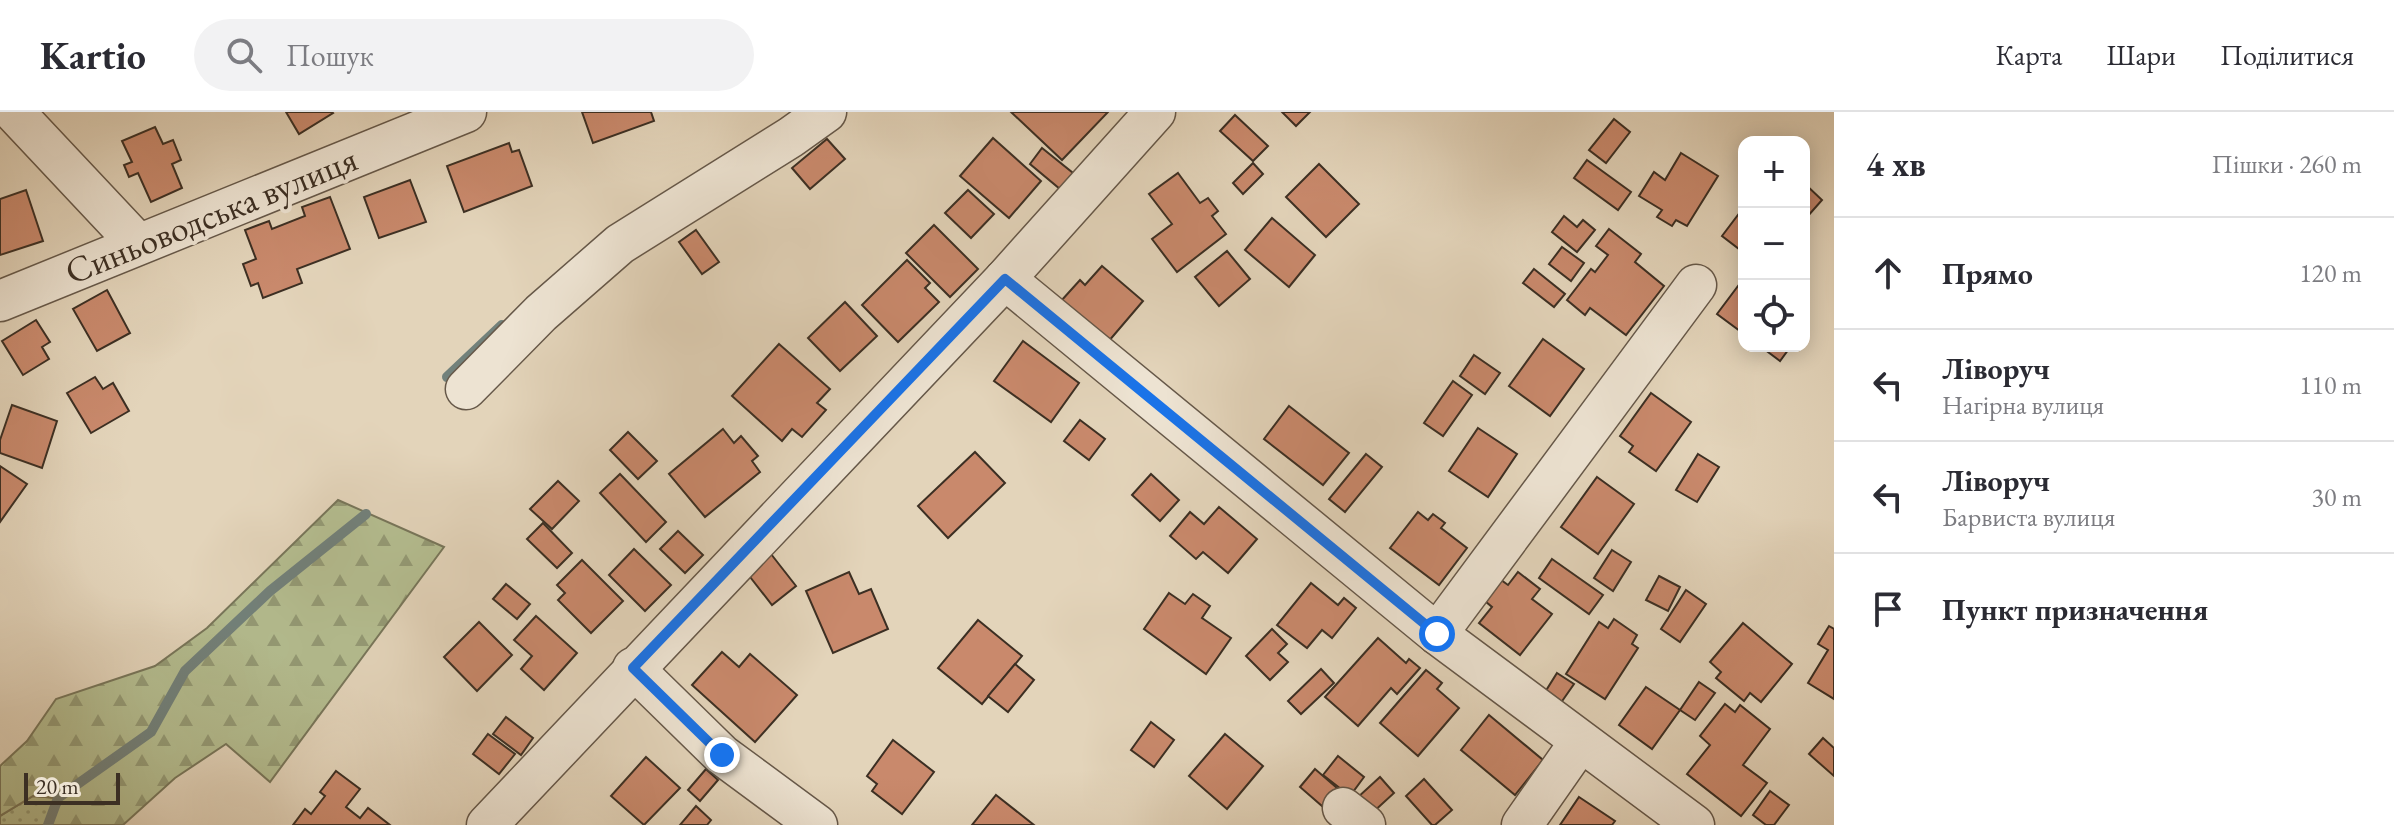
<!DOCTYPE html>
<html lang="uk">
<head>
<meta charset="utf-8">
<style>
  :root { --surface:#fff; --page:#f2f2f3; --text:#2b2b33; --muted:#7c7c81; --line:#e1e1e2 }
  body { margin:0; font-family:"EB Garamond",serif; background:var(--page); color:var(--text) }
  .controls { position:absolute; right:24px; top:24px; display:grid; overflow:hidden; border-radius:16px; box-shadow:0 4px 20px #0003 }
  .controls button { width:72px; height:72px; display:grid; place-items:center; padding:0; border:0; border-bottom:2px solid var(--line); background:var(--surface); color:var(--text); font:40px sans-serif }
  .scale { position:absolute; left:24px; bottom:20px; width:96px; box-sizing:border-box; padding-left:8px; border:4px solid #3c2f23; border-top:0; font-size:22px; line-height:28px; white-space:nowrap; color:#3c2f23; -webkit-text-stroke:6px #ede3d2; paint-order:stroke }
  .stop { position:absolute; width:24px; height:24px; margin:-18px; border:6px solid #1a73e8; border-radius:50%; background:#fff }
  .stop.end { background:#1a73e8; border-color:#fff; box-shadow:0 2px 8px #0008 }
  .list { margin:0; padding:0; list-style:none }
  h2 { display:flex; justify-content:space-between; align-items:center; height:104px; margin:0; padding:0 32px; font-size:34px }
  h2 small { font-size:26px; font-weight:400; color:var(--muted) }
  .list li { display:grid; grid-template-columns:52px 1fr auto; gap:24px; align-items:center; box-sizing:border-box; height:112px; padding:0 32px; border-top:2px solid var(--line) }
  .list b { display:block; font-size:30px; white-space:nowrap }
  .list p { margin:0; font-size:26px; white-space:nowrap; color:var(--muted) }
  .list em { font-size:26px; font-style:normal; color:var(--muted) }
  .icon { flex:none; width:44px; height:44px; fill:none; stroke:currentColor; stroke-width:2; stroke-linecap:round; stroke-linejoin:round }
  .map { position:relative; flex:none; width:1834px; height:713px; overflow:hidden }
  header { display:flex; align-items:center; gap:48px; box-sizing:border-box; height:112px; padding:0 40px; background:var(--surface); border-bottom:2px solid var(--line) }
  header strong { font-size:38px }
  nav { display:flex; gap:44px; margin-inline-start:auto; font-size:28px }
  .search { width:560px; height:72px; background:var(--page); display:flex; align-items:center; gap:20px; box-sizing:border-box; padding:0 28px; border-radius:44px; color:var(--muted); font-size:30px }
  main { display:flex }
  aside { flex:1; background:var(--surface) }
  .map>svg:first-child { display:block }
  .grass { fill:url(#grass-dots); stroke:#78765a; stroke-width:2 }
  .forest { fill:url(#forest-firs); stroke:#78765a; stroke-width:2 }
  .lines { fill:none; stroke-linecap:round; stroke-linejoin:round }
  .stream { stroke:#72817b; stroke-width:10 }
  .building { fill:#c9896c; stroke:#3c2f23; stroke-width:2 }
  .minor-casing { stroke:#665849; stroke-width:43 }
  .minor { stroke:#ede3d2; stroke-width:40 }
  .route { stroke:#1a73e8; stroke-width:10 }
  .labels { text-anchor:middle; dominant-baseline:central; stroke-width:8; stroke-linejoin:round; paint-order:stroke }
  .street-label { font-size:36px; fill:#3c2f23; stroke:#ede3d2 }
</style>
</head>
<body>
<header>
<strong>Kartio</strong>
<div class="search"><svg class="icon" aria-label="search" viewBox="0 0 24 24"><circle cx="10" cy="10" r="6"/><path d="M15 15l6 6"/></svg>Пошук</div>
<nav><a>Карта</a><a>Шари</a><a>Поділитися</a></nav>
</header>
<main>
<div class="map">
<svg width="1834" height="713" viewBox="0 0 1834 713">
  <defs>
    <pattern id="grass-dots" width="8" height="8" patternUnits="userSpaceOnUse" patternTransform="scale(2)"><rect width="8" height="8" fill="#b4bd90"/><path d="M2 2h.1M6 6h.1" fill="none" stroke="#949a75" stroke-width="1.8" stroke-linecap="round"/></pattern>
    <pattern id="forest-firs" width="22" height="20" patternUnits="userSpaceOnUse" patternTransform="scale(2)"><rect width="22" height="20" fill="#b4bd90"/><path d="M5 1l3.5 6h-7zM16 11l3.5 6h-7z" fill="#949a75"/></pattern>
  </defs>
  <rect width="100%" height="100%" fill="#e3d4ba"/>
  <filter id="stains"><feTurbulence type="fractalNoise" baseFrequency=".0025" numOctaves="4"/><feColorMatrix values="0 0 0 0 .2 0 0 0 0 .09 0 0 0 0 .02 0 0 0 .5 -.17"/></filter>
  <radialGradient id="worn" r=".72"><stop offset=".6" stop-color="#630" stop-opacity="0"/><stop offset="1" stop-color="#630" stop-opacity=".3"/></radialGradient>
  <polygon class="grass" points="33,684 58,686 48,713 0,713 0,704"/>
  <polygon class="forest" points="338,388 444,435 270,670 226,632 175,666 123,713 48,713 57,686 33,684 0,704 0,654 27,629 56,587 155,554 207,516"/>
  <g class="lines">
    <g class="stream">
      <polyline points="447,265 502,213"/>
      <polyline points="48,713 58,686 151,620 185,559 270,479 366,402"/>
    </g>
  </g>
  <g class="building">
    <polygon points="286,0 332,0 333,1 299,22"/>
    <polygon points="582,0 651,0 654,9 593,31"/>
    <polygon points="1011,0 1108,0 1062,48"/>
    <polygon points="1282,0 1310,0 1296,14"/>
    <polygon points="1235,3 1268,34 1253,49 1220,19"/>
    <polygon points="1614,7 1630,20 1606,51 1589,38"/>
    <polygon points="155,15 163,32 173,28 181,48 172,52 182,76 151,90 138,61 129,65 124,53 132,50 122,29"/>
    <polygon points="993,26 1041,69 1009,106 960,64"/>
    <polygon points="827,27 845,47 810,77 792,56"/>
    <polygon points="509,31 512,40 519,38 532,74 464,100 447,54"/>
    <polygon points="1042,36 1073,61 1060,77 1030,52"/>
    <polygon points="1681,41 1718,64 1687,114 1676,108 1672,114 1657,105 1662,98 1639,84 1654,60 1665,68"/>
    <polygon points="1587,48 1631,80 1618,98 1574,66"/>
    <polygon points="1253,51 1263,62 1243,82 1233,71"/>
    <polygon points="1319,52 1359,92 1326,125 1286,85"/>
    <polygon points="1178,61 1200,91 1208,86 1218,99 1212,104 1226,122 1177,160 1152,127 1172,112 1149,82"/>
    <polygon points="410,68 426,110 379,126 364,85"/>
    <polygon points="1804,71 1822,88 1807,105 1804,102"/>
    <polygon points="26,78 43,129 0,143 0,87"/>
    <polygon points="968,78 994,102 971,126 945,101"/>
    <polygon points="330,85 350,137 297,157 302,171 263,186 258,171 251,174 243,152 256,147 245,118 269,109 272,117 305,104 302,95"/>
    <polygon points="1744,95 1744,130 1739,137 1722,124"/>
    <polygon points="1564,104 1577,115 1583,108 1595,118 1577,140 1552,120"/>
    <polygon points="1272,106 1315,143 1289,175 1245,138"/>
    <polygon points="934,113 978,157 950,185 906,141"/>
    <polygon points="1609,117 1641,142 1635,150 1664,174 1626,223 1590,196 1585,203 1567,188 1591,157 1595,160 1608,143 1596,134"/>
    <polygon points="696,118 719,150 702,162 679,130"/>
    <polygon points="1562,135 1584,151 1571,169 1549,152"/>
    <polygon points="1227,139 1250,167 1219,194 1195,165"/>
    <polygon points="907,148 930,171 925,176 939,190 898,230 862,193"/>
    <polygon points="1102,154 1143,189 1108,230 1061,189 1080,168 1085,173"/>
    <polygon points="1534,157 1565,182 1554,195 1523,171"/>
    <polygon points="1744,166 1744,222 1717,202"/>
    <polygon points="107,178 130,221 97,239 73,197"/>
    <polygon points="845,190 877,224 840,259 808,226"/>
    <polygon points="36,208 50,230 42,235 49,247 23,263 2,229"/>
    <polygon points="1543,227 1584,257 1550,304 1509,274"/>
    <polygon points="1023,229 1079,271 1051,310 994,269"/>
    <polygon points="779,232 830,277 817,291 826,298 802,325 792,317 782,329 732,284"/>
    <polygon points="1760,234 1791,234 1780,249"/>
    <polygon points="1474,243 1500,261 1485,282 1460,264"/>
    <polygon points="95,265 103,277 113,271 129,299 91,321 67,281"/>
    <polygon points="1453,269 1472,283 1443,324 1424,311"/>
    <polygon points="1651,281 1691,310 1656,359 1629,340 1633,334 1620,324"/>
    <polygon points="12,293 57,309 42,356 0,341 0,328"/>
    <polygon points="1289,294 1349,341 1323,373 1264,327"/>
    <polygon points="1080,308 1105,327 1089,348 1064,329"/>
    <polygon points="1478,316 1517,342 1488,385 1449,359"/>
    <polygon points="723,317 734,331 741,324 758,344 752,349 760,360 705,405 669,362"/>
    <polygon points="628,320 657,349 638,367 610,338"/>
    <polygon points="975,340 1005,371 948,426 918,394"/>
    <polygon points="1366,342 1382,355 1345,400 1329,387"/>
    <polygon points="1698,342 1719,355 1697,390 1676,378"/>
    <polygon points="0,354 27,372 0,410"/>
    <polygon points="620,362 666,410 646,430 600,381"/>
    <polygon points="1151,362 1179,388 1160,409 1132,383"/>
    <polygon points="1597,365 1634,392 1598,442 1561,415"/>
    <polygon points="558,369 579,389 552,417 530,397"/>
    <polygon points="1219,395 1257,427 1228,461 1203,440 1196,447 1170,424 1190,400 1204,412"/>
    <polygon points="1418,400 1428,408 1433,402 1445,411 1441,416 1467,436 1439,473 1390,436"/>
    <polygon points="543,411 572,441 557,456 527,427"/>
    <polygon points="678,419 703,443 685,461 660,437"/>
    <polygon points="634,437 671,473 645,499 609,463"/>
    <polygon points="1612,438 1631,450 1613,479 1594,466"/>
    <polygon points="771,442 796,474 772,493 747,461"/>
    <polygon points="1552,447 1603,483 1589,502 1539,466"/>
    <polygon points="582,448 623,489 591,521 558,488 565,481 557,473"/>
    <polygon points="849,460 859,482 871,477 888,517 833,541 806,479"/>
    <polygon points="1518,460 1540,477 1532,487 1552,502 1520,543 1479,511 1492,495 1485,489 1501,468 1508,473"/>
    <polygon points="1659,464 1680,475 1668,499 1646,488"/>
    <polygon points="1311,471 1338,493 1344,486 1356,496 1332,526 1322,518 1307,536 1277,513"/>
    <polygon points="506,472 530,492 517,507 493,487"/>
    <polygon points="1686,478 1706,492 1680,530 1661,517"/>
    <polygon points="1169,481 1185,492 1193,482 1210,494 1202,506 1231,526 1206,562 1144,517"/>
    <polygon points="536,504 577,541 544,578 521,557 532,544 514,528"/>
    <polygon points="1614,507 1637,523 1632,532 1638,536 1605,587 1566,562 1599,510 1608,516"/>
    <polygon points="978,508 1022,544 982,592 938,556"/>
    <polygon points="479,510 512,543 477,579 444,545"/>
    <polygon points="1743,511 1792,552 1761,590 1750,581 1744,589 1716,566 1721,560 1710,550"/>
    <polygon points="1829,514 1834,517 1834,587 1808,571 1828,538 1818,532"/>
    <polygon points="1272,517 1287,532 1278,541 1288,550 1270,568 1246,544"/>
    <polygon points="1378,526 1406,551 1409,547 1420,556 1397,582 1391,576 1358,614 1325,585"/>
    <polygon points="722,540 739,555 750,542 797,583 755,630 692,573"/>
    <polygon points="1015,552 1034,568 1008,600 988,584"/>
    <polygon points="1321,557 1334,571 1301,602 1288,589"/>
    <polygon points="1426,558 1442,571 1437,577 1459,596 1418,644 1380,611"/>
    <polygon points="1557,561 1574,572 1558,595 1542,585"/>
    <polygon points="1699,570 1715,581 1695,608 1680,598"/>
    <polygon points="1646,575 1680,598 1652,637 1619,613"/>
    <polygon points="1725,592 1735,600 1740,593 1770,617 1743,653 1767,671 1741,704 1687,662 1710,633 1700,624"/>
    <polygon points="1489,603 1543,648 1515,683 1461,638"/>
    <polygon points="506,605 533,626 521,643 493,622"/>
    <polygon points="1151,610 1174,628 1154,655 1131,638"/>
    <polygon points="488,622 515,642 499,662 473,642"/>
    <polygon points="1225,622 1263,654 1227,697 1189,664"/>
    <polygon points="1823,626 1834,636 1834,664 1809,642"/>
    <polygon points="893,628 934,660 902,702 872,679 877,672 867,664"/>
    <polygon points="1338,644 1364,665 1350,684 1323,663"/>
    <polygon points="646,645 680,676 644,713 611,684"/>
    <polygon points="706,657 718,668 700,689 688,678"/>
    <polygon points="1315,657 1337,676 1322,694 1300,675"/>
    <polygon points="336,659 360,677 346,695 360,706 368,696 390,713 293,713 305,697 311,702 325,684 320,680"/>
    <polygon points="1380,665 1394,681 1371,702 1357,686"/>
    <polygon points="1424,667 1452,698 1435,713 1432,713 1406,684"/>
    <polygon points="1770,679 1789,693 1774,713 1766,713 1753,703"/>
    <polygon points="996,683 1034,713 972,713"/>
    <polygon points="1579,685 1615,709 1612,713 1560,713"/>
    <polygon points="696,694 711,708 707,713 680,713"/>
  </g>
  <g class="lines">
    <g class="minor-casing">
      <g id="minor">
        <polyline points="14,0 138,132"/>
        <polyline points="1005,167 1437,522 1694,713"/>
        <polyline points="0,189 466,0"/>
        <polyline points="466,277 541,201 620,132 791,25 826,0"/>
        <polyline points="1437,522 1696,173"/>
        <polyline points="633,556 722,643 817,713"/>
        <polyline points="1343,696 1365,713"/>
        <polyline points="487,713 1005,167 1155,0"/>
        <polyline points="1522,713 1580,630"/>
      </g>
    </g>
    <use href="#minor" class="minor"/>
  </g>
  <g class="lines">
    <polyline class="route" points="722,643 633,556 1005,167 1437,522"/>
  </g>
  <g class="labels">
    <g class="street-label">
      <text transform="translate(211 103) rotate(-22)">Синьоводська вулиця</text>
    </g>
  </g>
  <rect width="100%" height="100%" filter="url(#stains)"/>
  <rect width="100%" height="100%" fill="url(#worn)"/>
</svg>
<div class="controls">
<button>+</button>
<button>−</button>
<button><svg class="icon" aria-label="locate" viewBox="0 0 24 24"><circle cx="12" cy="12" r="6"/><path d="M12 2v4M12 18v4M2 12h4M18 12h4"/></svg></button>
</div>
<div class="scale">20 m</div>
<div class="stop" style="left:1437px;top:522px"></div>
<div class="stop end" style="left:722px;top:643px"></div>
</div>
<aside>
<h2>4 хв<small>Пішки · 260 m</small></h2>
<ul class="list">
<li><svg class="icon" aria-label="ahead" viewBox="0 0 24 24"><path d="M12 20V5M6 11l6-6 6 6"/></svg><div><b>Прямо</b></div><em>120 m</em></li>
<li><svg class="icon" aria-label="left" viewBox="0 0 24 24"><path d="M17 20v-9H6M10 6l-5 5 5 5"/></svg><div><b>Ліворуч</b><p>Нагірна вулиця</p></div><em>110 m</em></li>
<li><svg class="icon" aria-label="left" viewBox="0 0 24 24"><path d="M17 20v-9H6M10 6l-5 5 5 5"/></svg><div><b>Ліворуч</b><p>Барвиста вулиця</p></div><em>30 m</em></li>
<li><svg class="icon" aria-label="arrive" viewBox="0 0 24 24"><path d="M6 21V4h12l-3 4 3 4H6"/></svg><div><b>Пункт призначення</b></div></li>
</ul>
</aside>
</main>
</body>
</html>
